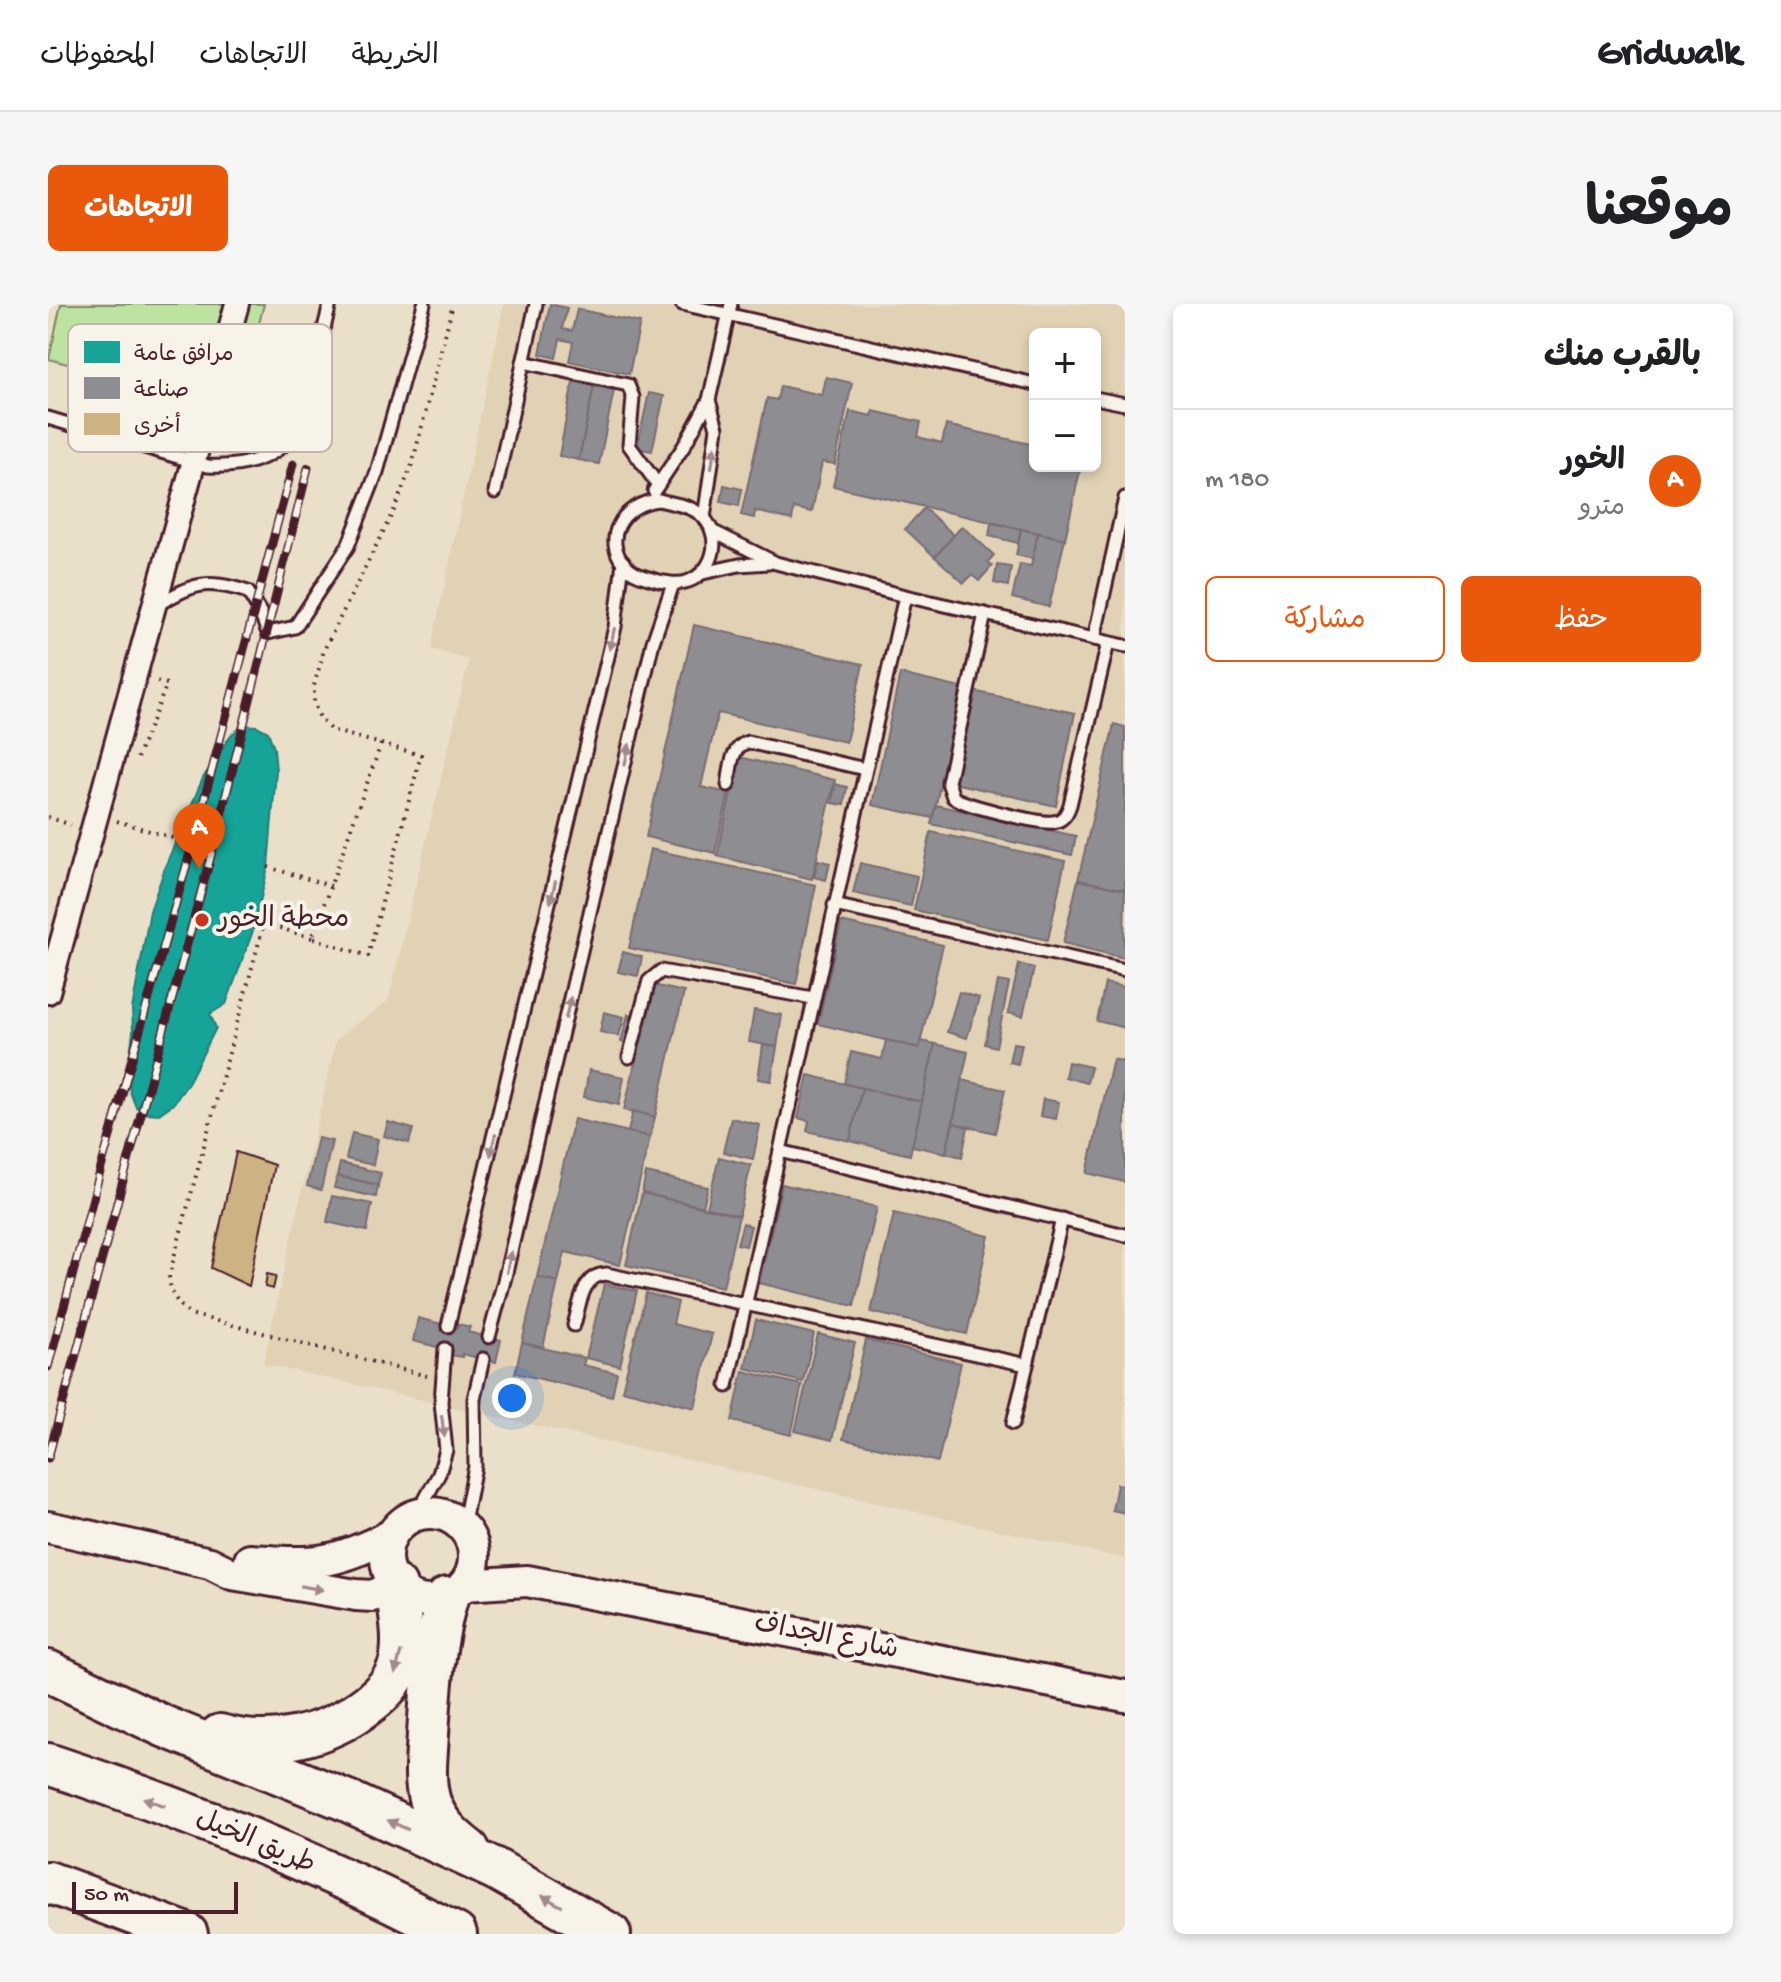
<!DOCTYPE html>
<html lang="ar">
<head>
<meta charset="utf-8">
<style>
  :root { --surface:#fff; --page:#f6f6f6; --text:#202124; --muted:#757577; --line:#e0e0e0; --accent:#ea580c }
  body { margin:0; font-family:"Gochi Hand","Playpen Sans Arabic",sans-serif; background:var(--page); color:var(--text); direction:rtl }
  .controls { position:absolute; right:24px; top:24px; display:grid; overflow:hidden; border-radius:12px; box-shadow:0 4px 12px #0003 }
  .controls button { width:72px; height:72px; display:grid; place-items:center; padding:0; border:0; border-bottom:2px solid var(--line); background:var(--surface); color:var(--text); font:40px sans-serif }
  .scale { position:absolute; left:24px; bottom:20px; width:166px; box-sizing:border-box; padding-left:8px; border:4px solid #4a1f2b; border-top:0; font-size:22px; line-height:28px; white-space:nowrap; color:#4a1f2b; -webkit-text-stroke:6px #f7f3e8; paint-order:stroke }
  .you { position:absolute; left:464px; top:1094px; width:28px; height:28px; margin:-20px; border:6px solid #fff; border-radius:50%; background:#1a73e8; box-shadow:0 0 0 12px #1a73e833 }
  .badge { display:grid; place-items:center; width:52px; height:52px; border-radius:50%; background:var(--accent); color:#fff; font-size:26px; font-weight:700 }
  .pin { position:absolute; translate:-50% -66px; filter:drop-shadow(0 2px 4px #0008) }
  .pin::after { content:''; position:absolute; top:42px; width:28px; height:24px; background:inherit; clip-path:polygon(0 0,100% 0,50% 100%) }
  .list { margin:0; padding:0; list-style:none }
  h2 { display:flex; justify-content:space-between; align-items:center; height:104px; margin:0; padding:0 32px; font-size:34px }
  h2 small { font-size:26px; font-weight:400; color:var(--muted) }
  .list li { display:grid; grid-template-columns:52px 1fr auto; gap:24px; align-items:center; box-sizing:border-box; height:144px; padding:0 32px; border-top:2px solid var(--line) }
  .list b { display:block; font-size:30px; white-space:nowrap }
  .list p { margin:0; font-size:26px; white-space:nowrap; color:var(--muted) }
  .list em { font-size:26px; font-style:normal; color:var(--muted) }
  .actions { display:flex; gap:16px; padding:24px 32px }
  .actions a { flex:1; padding:18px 0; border:2px solid var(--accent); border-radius:12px; text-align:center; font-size:28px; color:var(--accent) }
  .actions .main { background:var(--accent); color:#fff }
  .map { position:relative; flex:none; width:1077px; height:1630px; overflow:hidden; direction:ltr; border-radius:12px }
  header { display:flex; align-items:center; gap:48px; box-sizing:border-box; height:112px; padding:0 40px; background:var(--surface); border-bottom:2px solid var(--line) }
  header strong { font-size:38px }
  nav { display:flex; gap:44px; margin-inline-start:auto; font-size:28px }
  .intro { display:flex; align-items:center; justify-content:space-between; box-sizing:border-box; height:192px; padding:0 48px }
  h1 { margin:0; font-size:56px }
  .button { padding:20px 36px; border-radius:12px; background:var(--accent); color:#fff; font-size:28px; font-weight:700 }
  main { display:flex; gap:48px; padding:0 48px }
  aside { flex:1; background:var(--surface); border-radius:12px; box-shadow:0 4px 12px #0003 }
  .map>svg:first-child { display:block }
  .built { fill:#e1d2b5; fill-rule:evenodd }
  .green { fill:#bce4a0; stroke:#838266; stroke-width:2 }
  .public { fill:#17a398; stroke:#267b77; stroke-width:2 }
  .industry { fill:#8d8d92; stroke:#796c73; stroke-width:2 }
  .building { fill:#cdb383; stroke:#4a1f2b; stroke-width:2 }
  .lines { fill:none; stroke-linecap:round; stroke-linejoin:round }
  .lane-casing { stroke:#4a1f2b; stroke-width:17 }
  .street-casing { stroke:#4a1f2b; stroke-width:28 }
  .secondary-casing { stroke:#4a1f2b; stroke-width:36 }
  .highway-casing { stroke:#4a1f2b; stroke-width:46 }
  .path { stroke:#4a1f2b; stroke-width:4; stroke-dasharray:2 6; stroke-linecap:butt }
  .lane { stroke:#f7f3e8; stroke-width:11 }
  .street { stroke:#f7f3e8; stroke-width:22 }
  .secondary { stroke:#f7f3e8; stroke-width:30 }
  .highway { stroke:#f7f3e8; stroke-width:40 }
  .rail-casing { stroke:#4a1f2b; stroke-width:9 }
  .rail { stroke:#f7f3e8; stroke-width:6; stroke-dasharray:18; stroke-linecap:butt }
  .oneway { fill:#a0898a }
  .poi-dot { fill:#c8321e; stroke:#f7f3e8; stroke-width:3 }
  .labels { text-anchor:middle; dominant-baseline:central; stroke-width:8; stroke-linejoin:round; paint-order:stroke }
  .poi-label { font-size:28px; fill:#4a1f2b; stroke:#f7f3e8; text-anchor:start }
  .street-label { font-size:28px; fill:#4a1f2b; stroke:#f7f3e8 }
  .key { fill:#f7f3e8; stroke:#c3b3af; stroke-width:2 }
  .key-label { font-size:22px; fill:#4a1f2b }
</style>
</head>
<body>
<header>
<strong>Gridwalk</strong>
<nav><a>الخريطة</a><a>الاتجاهات</a><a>المحفوظات</a></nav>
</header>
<div class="intro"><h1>موقعنا</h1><a class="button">الاتجاهات</a></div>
<main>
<aside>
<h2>بالقرب منك<small></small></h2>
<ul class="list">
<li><span class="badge">A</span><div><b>الخور</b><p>مترو</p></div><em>180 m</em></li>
</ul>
<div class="actions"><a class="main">حفظ</a><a>مشاركة</a></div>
</aside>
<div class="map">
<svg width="1077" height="1630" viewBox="0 0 1077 1630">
  <rect width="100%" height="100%" fill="#eae0ca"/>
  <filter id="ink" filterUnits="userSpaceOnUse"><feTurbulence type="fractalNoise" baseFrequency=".0125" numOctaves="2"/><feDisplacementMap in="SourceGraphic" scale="16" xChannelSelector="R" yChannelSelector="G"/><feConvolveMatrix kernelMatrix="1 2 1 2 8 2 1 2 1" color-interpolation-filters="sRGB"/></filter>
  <g filter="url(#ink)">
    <path class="built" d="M456 0H1077V1255L215 1060 288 735 340 697 421 356 383 345ZM987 30H1047V162H987Z"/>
    <polygon class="green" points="13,0 216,0 189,106 1,55"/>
    <polygon class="public" points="196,421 209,422 220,428 226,444 228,467 220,563 206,624 178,700 162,710 168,724 139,781 125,800 111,810 99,809 88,803 82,788 80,764 85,728 84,705 102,607 119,558 155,474 183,431"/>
    <g class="industry">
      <polygon points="502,0 519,4 514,25 524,27 529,5 592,19 581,70 521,57 525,38 512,35 508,54 492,50"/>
      <polygon points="778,73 804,79 787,160 774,158 764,208 746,204 744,216 707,207 706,214 693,211 719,94 729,96 732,82 774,91"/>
      <polygon points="525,78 546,82 531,156 511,152"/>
      <polygon points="546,82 566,86 551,160 531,156"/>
      <polygon points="601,89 616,92 604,147 589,144"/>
      <polygon points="802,107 824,112 825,107 873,118 870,133 894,139 898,121 987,141 987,162 1033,162 1017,235 785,182"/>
      <polygon points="676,181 694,185 691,202 673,198"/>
      <polygon points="876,204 906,231 887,253 857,225"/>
      <polygon points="943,219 973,225 970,239 941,232"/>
      <polygon points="914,222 946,251 940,258 944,262 931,277 924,271 916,279 887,253"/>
      <polygon points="973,225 990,229 985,255 968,251"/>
      <polygon points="990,229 1017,235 1001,303 964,294 972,260 983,262"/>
      <polygon points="949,261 963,263 960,282 946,279"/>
      <polygon points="646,321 815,360 798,438 670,409 653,483 681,489 667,549 598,533"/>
      <polygon points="852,370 913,384 885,514 824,501"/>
      <polygon points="925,387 1027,409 1008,502 905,479"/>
      <polygon points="1066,420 1077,423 1077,586 1030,576"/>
      <polygon points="691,453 787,476 764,575 669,552"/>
      <polygon points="787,480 799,483 796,501 784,499"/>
      <polygon points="888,501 1028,532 1024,551 883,520"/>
      <polygon points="883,528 1017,557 1000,636 866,606"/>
      <polygon points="602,545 768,581 748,680 581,644"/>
      <polygon points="770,556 782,559 778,576 766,573"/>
      <polygon points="812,559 869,572 863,602 805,589"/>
      <polygon points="1030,576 1077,586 1076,654 1015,639"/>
      <polygon points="793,618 895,641 871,744 770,720"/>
      <polygon points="575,648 594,653 590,672 570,668"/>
      <polygon points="971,660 986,664 975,712 960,709"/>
      <polygon points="950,677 961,679 948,743 937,740"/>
      <polygon points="1057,679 1077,683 1077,724 1049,717"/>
      <polygon points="605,681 636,688 607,813 576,806"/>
      <polygon points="911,688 931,694 919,734 899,728"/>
      <polygon points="706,706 734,711 729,743 701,738"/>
      <polygon points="556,708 576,713 571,732 552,728"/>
      <polygon points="580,710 590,713 583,740 573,738"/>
      <polygon points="838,736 871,744 873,737 887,740 874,798 796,780 803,748 834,755"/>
      <polygon points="965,739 974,740 970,760 961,758"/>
      <polygon points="887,740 920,748 898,849 864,842"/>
      <polygon points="715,741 729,743 723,777 710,775"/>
      <polygon points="1065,755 1077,758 1077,878 1039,869"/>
      <polygon points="1020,758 1043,763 1039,779 1017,773"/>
      <polygon points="541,766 576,773 571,801 536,793"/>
      <polygon points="760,771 814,784 802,837 759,827 761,817 750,814"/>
      <polygon points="914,776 957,786 947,829 905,819"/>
      <polygon points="814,784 874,798 862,851 802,837"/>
      <polygon points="995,795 1011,798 1008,815 992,812"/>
      <polygon points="585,807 607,813 602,833 580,828"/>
      <polygon points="683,814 712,821 705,855 675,848"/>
      <polygon points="526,815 602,833 572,961 517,948 510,978 489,973"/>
      <polygon points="340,818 365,825 361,839 336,832"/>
      <polygon points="905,819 920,823 914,853 898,849"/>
      <polygon points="304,829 330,835 325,861 298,855"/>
      <polygon points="270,834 284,837 273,886 259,882"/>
      <polygon points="671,853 703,861 691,912 659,904"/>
      <polygon points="292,859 333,869 330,881 289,872"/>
      <polygon points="598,869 660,883 655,903 594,889"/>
      <polygon points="289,872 330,881 328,893 286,884"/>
      <polygon points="734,880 829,903 806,1002 711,979"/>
      <polygon points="594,889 691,912 675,983 578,961"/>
      <polygon points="284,892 324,900 319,927 279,918"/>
      <polygon points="846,909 941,932 919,1030 823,1008"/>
      <polygon points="695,919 703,922 698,942 689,940"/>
      <polygon points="489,973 510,978 495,1044 474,1039"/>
      <polygon points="556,980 589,987 572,1062 538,1054"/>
      <polygon points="598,989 630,998 625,1020 664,1030 647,1104 574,1086"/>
      <polygon points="370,1014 409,1024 410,1020 422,1023 420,1028 453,1036 448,1058 414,1050 414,1053 403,1051 405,1047 365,1037"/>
      <polygon points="708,1016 766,1030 755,1078 697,1064"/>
      <polygon points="770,1030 807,1039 784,1136 747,1127"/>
      <polygon points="818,1036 913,1059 890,1158 795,1135"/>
      <polygon points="474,1039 537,1054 535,1061 569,1069 564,1092 467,1069"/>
      <polygon points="695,1067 754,1081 743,1131 684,1117"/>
      <polygon points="1069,1180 1077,1181 1077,1209 1064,1206"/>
    </g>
    <g class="building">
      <polygon points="188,848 226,861 201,982 163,964"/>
      <polygon points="219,970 228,972 225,985 217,983"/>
    </g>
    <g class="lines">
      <g class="lane-casing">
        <g id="lane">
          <polyline points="634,0 987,80"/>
          <polyline points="475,58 580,81 585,93 581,141 610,181"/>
          <polyline points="1047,94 1077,100"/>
          <path d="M0 114 160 162C197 164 238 153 254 116 259 103 261 87 264 73 270 49 276 24 282 0"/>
          <polyline points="606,187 636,142 661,96 683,0"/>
          <polyline points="447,188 488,0"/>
          <path d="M611 196C625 200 641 201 652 210 675 229 668 266 641 277 631 281 622 279 611 277 601 274 590 272 582 266 550 239 573 199 611 196Z"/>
          <polyline points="656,214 669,124 661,96"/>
          <polyline points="664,227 728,259 857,292 1077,342"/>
          <polyline points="655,269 691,261 721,259"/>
          <path d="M107 302C146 280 155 274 200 288L212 308 220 329 247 323 300 242 329 168 376 0"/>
          <path d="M937 310 900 478 905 493C915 501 991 520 1005 518 1015 517 1019 510 1022 501L1060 339"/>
          <polyline points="1046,335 1077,194"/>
          <path d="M680 481C683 465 682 443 700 438L817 465"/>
          <polyline points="786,601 1077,666"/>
          <polyline points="581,753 601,677 613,667 765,694"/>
          <polyline points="732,847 1077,931"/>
          <path d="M526 1021C532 1002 533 971 558 970L979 1061"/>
          <polyline points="400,1022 567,323 575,258"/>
          <polyline points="441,1033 457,973 605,338 625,280"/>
          <polyline points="679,1082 857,292"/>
          <polyline points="965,1119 1014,915"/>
          <polyline points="369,1210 391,1170 398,1146 393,1098 397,1045"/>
          <polyline points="415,1223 427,1162 426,1095 435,1055"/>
        </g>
      </g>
      <g class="street-casing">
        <polyline id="street" points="0,688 189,0"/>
      </g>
      <g class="secondary-casing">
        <g id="secondary">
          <circle cx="382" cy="1253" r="44"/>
          <polyline points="0,1223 162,1259 184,1270 308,1291 325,1292 348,1281"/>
          <path d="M202 1256C267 1260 284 1261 343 1231"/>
          <polyline points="416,1281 479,1277 1077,1392"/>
        </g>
      </g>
      <g class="highway-casing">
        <g id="highway">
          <path d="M399 1294C386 1339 383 1383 380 1430 379 1452 375 1476 382 1498 389 1519 404 1533 421 1546"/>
          <polyline points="0,1367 115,1422 302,1498 447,1565 562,1630"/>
          <path d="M172 1431C223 1446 280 1432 322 1399 335 1389 346 1378 351 1361 358 1337 351 1307 348 1282"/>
          <path d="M0 1460C139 1506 279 1562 408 1630"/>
          <polyline points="0,1578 139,1630"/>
        </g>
      </g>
      <g class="path">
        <polyline points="333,440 264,634 320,652 373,451 283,426 272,414 266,400 266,382 276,346 346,206 364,161 405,0"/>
        <polyline points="89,454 119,380 108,377"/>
        <polyline points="0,513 23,521"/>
        <polyline points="69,517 128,535"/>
        <polyline points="220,563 283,582"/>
        <path d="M264 634 216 619 121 972C122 989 128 999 142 1010L379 1072"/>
      </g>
      <use href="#lane" class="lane"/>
      <use href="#street" class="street"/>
      <use href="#secondary" class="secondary"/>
      <use href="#highway" class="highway"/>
      <g class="rail-casing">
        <g id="rail">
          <polyline points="0,1063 53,864 142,549 245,160"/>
          <polyline points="0,1154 162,555 260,164"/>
        </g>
      </g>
      <use href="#rail" class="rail"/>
    </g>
    <defs><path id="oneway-solid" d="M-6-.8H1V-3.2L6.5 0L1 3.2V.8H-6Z" transform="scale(2)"/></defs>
    <g class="oneway">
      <use href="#oneway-solid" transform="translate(665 154) rotate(-82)"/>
      <use href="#oneway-solid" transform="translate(564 335) rotate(103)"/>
      <use href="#oneway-solid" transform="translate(579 451) rotate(-77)"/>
      <use href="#oneway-solid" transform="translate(505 588) rotate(103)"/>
      <use href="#oneway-solid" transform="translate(520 704) rotate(-77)"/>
      <use href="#oneway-solid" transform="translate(445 841) rotate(103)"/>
      <use href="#oneway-solid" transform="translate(461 958) rotate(-77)"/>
      <use href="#oneway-solid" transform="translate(395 1122) rotate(82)"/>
      <use href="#oneway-solid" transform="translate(264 1284) rotate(10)"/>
      <use href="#oneway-solid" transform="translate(350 1359) rotate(105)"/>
      <use href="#oneway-solid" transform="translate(106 1498) rotate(-160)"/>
      <use href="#oneway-solid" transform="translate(350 1521) rotate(-155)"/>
      <use href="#oneway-solid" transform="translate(504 1597) rotate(-151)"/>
    </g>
  </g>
  <circle class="poi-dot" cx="154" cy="616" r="8"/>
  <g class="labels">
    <g class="poi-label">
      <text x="170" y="616">محطة الخور</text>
    </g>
    <g class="street-label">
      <text transform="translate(778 1334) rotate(11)">شارع الجداف</text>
      <text transform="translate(207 1539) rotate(23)">طريق الخيل</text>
    </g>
  </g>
  <rect x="20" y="20" width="264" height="128" rx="12" class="key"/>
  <rect x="36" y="37" width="36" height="22" fill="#17a398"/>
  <rect x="36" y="73" width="36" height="22" fill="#8d8d92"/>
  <rect x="36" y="109" width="36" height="22" fill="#cdb383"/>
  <g class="key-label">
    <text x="86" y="56">مرافق عامة</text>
    <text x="86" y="92">صناعة</text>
    <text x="86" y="128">أخرى</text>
  </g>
</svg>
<div class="controls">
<button>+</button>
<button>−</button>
</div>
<div class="scale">50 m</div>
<div class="you"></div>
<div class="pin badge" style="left:151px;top:565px">A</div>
</div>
</main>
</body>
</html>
